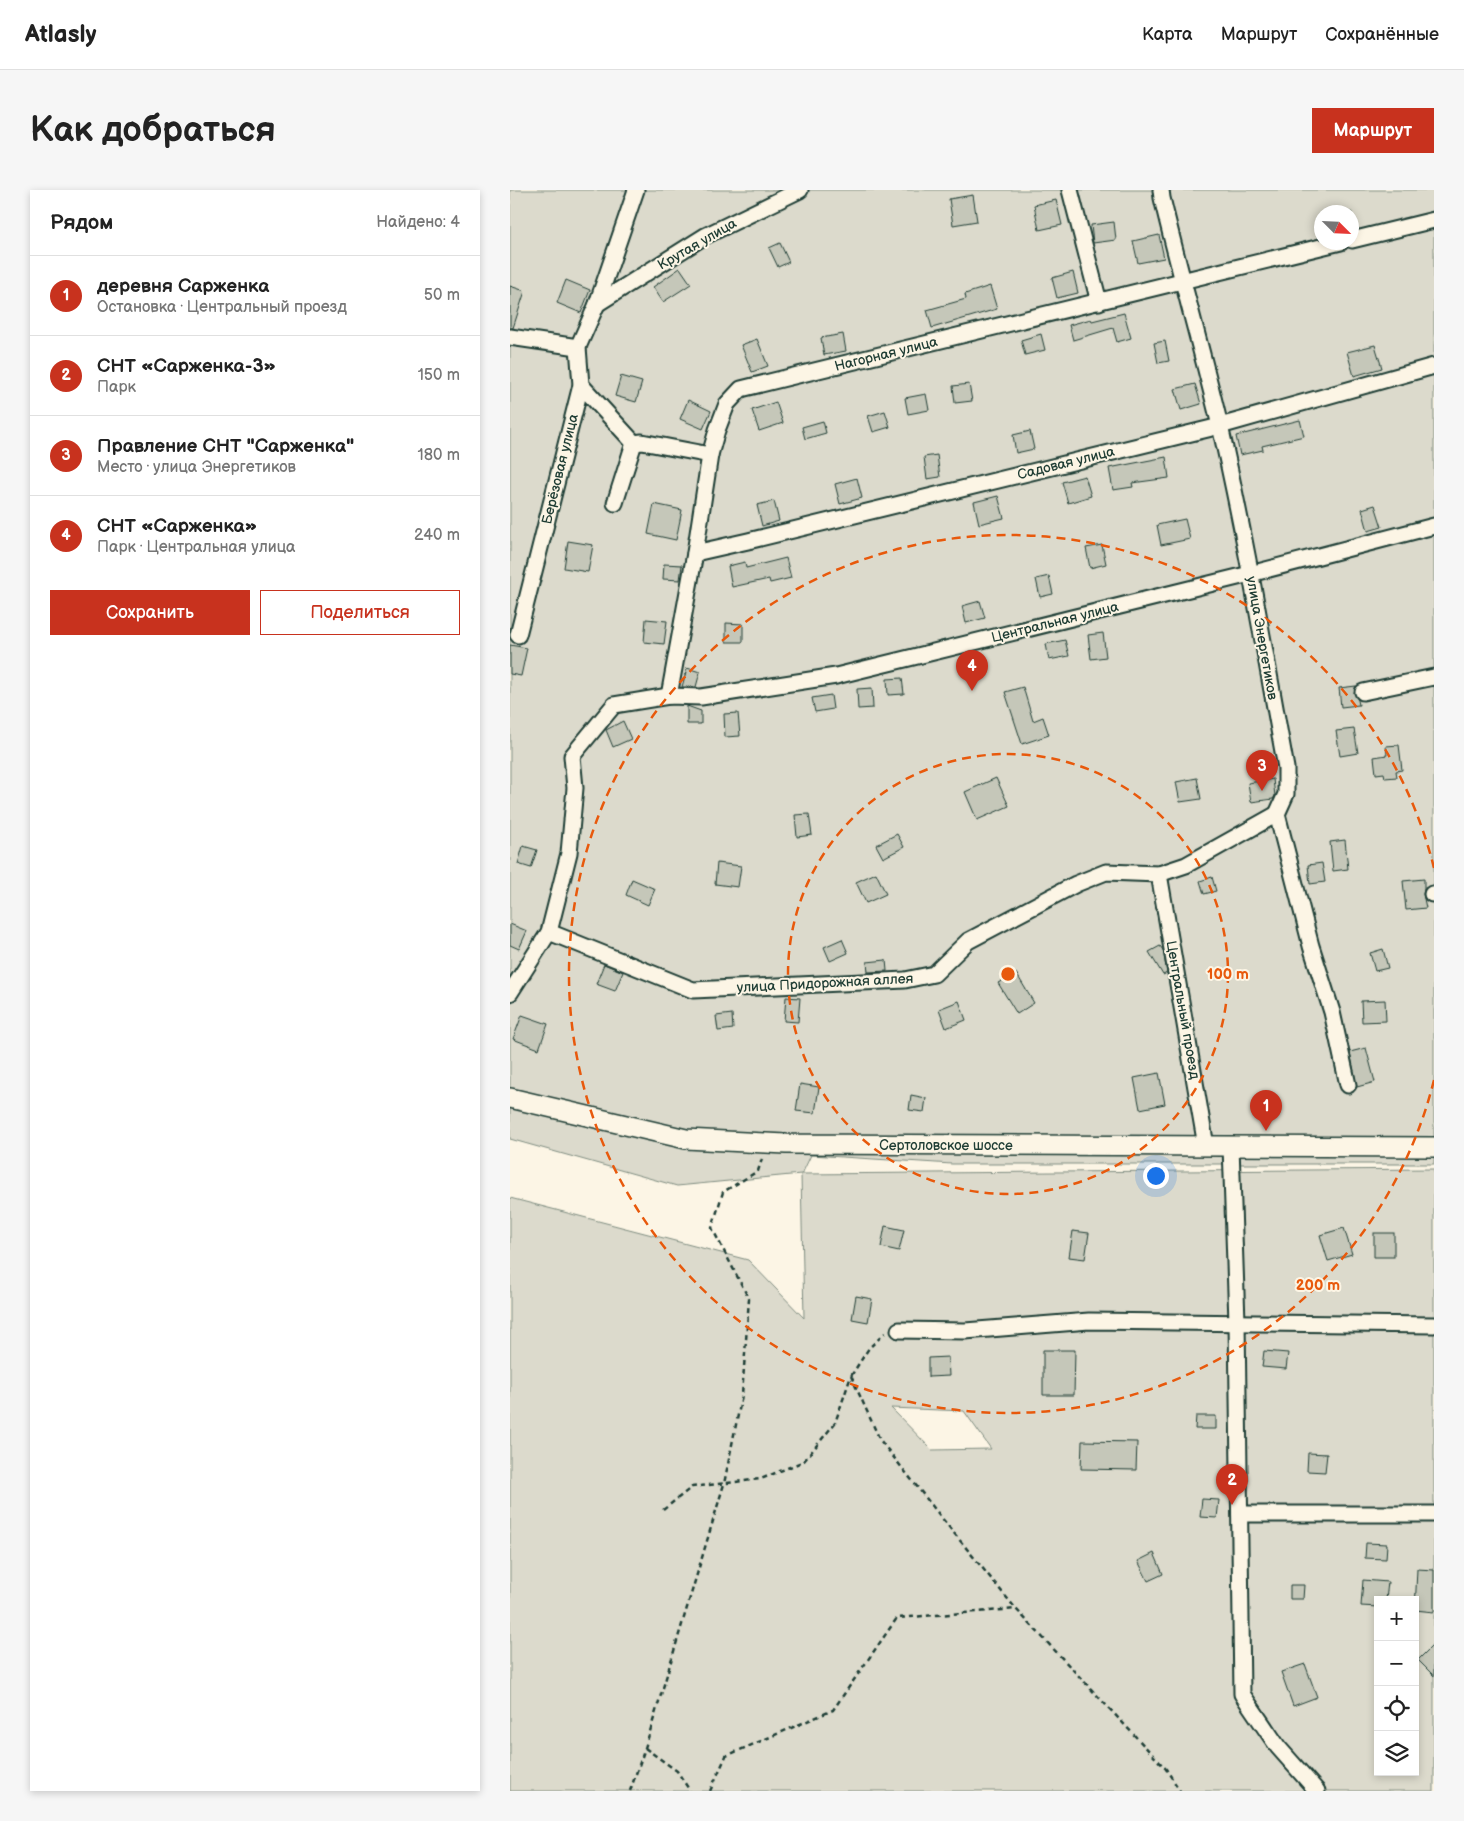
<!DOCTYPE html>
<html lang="ru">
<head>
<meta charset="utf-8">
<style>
  :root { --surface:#fff; --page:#f6f6f6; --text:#222; --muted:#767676; --line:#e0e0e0; --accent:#c8321e }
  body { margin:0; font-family:"Balsamiq Sans",sans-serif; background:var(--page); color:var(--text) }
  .controls { position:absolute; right:15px; bottom:15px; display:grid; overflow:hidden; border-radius:0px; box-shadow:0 2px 8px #0003 }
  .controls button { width:45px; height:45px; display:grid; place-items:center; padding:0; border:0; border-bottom:1px solid var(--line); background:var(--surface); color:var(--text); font:25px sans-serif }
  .compass { position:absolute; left:804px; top:15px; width:45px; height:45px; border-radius:50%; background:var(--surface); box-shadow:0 2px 8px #0003; rotate:114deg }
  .you { position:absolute; left:645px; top:985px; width:18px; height:18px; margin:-12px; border:4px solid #fff; border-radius:50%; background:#1a73e8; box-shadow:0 0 0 8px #1a73e833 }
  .badge { display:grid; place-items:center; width:32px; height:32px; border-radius:50%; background:var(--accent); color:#fff; font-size:16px; font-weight:700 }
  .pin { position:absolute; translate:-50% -41px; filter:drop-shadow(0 1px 2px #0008) }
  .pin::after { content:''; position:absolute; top:26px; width:18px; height:15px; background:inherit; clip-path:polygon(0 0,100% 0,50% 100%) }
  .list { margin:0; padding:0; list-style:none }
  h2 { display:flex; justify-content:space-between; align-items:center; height:65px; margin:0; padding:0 20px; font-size:21px }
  h2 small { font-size:16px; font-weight:400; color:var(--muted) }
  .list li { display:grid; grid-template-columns:32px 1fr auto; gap:15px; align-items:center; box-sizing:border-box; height:80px; padding:0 20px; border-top:1px solid var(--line) }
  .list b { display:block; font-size:19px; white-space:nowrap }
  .list p { margin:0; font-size:16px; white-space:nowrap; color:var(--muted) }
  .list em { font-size:16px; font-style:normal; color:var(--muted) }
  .actions { display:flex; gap:10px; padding:15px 20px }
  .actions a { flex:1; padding:11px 0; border:1px solid var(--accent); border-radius:0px; text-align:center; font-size:18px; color:var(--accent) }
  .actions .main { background:var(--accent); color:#fff }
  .icon { flex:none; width:28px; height:28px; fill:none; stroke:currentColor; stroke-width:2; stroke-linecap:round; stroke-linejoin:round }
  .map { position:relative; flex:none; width:924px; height:1601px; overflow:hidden; border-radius:0px }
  header { display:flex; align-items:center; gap:30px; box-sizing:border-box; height:70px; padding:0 25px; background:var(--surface); border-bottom:1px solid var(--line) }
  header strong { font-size:24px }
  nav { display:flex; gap:28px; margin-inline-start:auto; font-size:18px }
  .intro { display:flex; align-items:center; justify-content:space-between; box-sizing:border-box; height:120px; padding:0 30px }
  h1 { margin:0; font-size:35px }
  .button { padding:12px 22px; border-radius:0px; background:var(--accent); color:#fff; font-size:18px; font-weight:700 }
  main { display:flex; gap:30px; padding:0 30px }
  aside { flex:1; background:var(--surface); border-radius:0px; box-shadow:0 2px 8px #0003 }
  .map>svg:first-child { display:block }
  .green { fill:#dcdacc; stroke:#7e8c80; fill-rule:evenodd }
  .building { fill:#c5c7b9; stroke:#1f3d34 }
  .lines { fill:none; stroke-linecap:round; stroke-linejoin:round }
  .minor-casing { stroke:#1f3d34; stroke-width:19 }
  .major-casing { stroke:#1f3d34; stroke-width:22 }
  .path { stroke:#1f3d34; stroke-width:2.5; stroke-dasharray:5 4; stroke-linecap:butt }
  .minor { stroke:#fcf5e5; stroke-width:15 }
  .major { stroke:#fcf5e5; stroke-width:19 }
  .ring { fill:none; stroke:#e8590c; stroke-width:2.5; stroke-dasharray:9 6 }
  .labels { text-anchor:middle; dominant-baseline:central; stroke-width:4; stroke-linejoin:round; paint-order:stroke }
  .street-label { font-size:14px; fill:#1f3d34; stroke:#fcf5e5 }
  .centre { fill:#e8590c; stroke:#fcf5e5; stroke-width:2.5 }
  .ring-label { font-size:15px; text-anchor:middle; font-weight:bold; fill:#e8590c; stroke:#fcf5e5; stroke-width:4; stroke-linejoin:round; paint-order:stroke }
</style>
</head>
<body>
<header>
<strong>Atlasly</strong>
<nav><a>Карта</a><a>Маршрут</a><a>Сохранённые</a></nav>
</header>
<div class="intro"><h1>Как добраться</h1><a class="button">Маршрут</a></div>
<main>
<aside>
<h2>Рядом<small>Найдено: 4</small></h2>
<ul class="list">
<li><span class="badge">1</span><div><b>деревня Сарженка</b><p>Остановка · Центральный проезд</p></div><em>50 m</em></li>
<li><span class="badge">2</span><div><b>СНТ «Сарженка-3»</b><p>Парк</p></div><em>150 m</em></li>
<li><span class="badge">3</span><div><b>Правление СНТ &quot;Сарженка&quot;</b><p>Место · улица Энергетиков</p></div><em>180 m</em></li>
<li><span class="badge">4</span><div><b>СНТ «Сарженка»</b><p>Парк · Центральная улица</p></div><em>240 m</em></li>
</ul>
<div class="actions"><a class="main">Сохранить</a><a>Поделиться</a></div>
</aside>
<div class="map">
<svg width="924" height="1601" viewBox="0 0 924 1601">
  <rect width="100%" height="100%" fill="#fcf5e5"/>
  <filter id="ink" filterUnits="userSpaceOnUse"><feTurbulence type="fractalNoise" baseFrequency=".02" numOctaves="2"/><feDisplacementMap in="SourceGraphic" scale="10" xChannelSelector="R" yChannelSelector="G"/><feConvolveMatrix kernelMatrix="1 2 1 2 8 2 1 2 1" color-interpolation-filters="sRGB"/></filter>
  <g filter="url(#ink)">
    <path class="green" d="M0 0H924V974H442L301 965 292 984 924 979V1601H0V1008L238 1070 294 1128 291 984 167 996 0 949ZM812 22H842V52H812ZM381 1218 454 1221 481 1259 422 1260ZM868 1410H905V1582H868Z"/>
    <g class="building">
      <polygon points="463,5 467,31 443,35 439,9"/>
      <polygon points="546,10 552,35 529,40 524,15"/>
      <polygon points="604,32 606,50 583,53 581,35"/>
      <polygon points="649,45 654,68 628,73 623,51"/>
      <polygon points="270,53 279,72 268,77 259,58"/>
      <polygon points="170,78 181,94 153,112 143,97"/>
      <polygon points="563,82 568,103 547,108 542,88"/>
      <polygon points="56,90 80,100 71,123 47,113"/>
      <polygon points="0,96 15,101 3,138 0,138"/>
      <polygon points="480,96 487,119 422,138 417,120 456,109 455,104"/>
      <polygon points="614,123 621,148 607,152 603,138 563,150 559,135 581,129 582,131"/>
      <polygon points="333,144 336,161 314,165 311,148"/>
      <polygon points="531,144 535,160 515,165 511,150"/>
      <polygon points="247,149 258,176 242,182 231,155"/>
      <polygon points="655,151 659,171 648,173 644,153"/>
      <polygon points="865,155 872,178 844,186 837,162"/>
      <polygon points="111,186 132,192 126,212 105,206"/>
      <polygon points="459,194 462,211 445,213 443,196"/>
      <polygon points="685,194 691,214 671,220 665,199"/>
      <polygon points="416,204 419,220 398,224 395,208"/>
      <polygon points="178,210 201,221 193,239 170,229"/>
      <polygon points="266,212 273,233 249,241 242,220"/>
      <polygon points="375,221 380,237 363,242 358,226"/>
      <polygon points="790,230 794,246 752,256 753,260 730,265 726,246"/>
      <polygon points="313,231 316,243 295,249 292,237"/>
      <polygon points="520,241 524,259 506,263 503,245"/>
      <polygon points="427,265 430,287 417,289 414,267"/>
      <polygon points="656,267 659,288 622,293 623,297 603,300 599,278"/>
      <polygon points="575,286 581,306 558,313 552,292"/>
      <polygon points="347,288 352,308 330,314 325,294"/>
      <polygon points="488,306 494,328 469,334 464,312"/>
      <polygon points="264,311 269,331 252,336 247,315"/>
      <polygon points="144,314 172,320 166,350 138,344"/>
      <polygon points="865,315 872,337 858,341 852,319"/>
      <polygon points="675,329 680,349 651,355 647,335"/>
      <polygon points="58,351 83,355 78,382 54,378"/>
      <polygon points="592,355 596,374 580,378 576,358"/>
      <polygon points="276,368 281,388 260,393 259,389 222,397 218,376 235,372 236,378"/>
      <polygon points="154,374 172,375 170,390 153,389"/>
      <polygon points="539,386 543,404 530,407 526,389"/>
      <polygon points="470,411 475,428 456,433 452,416"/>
      <polygon points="136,429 157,431 154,454 134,452"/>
      <polygon points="216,433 233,434 233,452 216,452"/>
      <polygon points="593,443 596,467 581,469 578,445"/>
      <polygon points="555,450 559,466 539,470 536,454"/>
      <polygon points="0,455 17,458 11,486 0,484"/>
      <polygon points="177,478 190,482 186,497 172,497"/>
      <polygon points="392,488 394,504 378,505 377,489"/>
      <polygon points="846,496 844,503 848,510 849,515 831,517 829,498"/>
      <polygon points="513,497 523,531 533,527 539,545 512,554 495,502"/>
      <polygon points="362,498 363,518 348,519 347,499"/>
      <polygon points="321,505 323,519 305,522 302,508"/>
      <polygon points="177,516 191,521 191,534 177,534"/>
      <polygon points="228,523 230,546 215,547 214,524"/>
      <polygon points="113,531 121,549 103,557 96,540"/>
      <polygon points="844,539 848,563 830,566 826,541"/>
      <polygon points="889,555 892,580 886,581 887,587 875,588 874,583 866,584 864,567 877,565 876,556"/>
      <polygon points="486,588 499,616 467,630 455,602"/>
      <polygon points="687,588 691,609 670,612 666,592"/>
      <polygon points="763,589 765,606 763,609 741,612 738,593"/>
      <polygon points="299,624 302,645 287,647 285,625"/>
      <polygon points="387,644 394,657 373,668 366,655"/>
      <polygon points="835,650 838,679 823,681 820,652"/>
      <polygon points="13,656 27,660 21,678 8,674"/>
      <polygon points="207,673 231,676 228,697 205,694"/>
      <polygon points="812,673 815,692 800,694 798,675"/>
      <polygon points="366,683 376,704 356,713 346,692"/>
      <polygon points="702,687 706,701 694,704 690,691"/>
      <polygon points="122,689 145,699 138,715 116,705"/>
      <polygon points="914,689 914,699 913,704 916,718 896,720 893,691"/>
      <polygon points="0,734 17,741 9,759 0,755"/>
      <polygon points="332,749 338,763 320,771 314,757"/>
      <polygon points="650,756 653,760 657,783 653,785 639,762"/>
      <polygon points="873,759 878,778 865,781 860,763"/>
      <polygon points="376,770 377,781 358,782 357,772"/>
      <polygon points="94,774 113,782 105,801 86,794"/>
      <polygon points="506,783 524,813 507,824 488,793"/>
      <polygon points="276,807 290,808 288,832 274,831"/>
      <polygon points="875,810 876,831 852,832 851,811"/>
      <polygon points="449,811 456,830 436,838 429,819"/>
      <polygon points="222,824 223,839 208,841 206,826"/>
      <polygon points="12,825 38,834 29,859 3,849"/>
      <polygon points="856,858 865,892 847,897 840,862"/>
      <polygon points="649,883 655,914 630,919 624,888"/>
      <polygon points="290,894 309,897 305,923 286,921"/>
      <polygon points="401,905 416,908 414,922 399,920"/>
      <polygon points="375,1036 394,1040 389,1061 371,1057"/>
      <polygon points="834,1038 842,1064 818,1071 810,1045"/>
      <polygon points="563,1041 579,1043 575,1069 559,1067"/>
      <rect x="864" y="1043" width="20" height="24"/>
      <polygon points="346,1106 362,1109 358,1132 342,1129"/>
      <polygon points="533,1160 565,1160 564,1205 533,1205"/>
      <polygon points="754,1161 778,1163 776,1179 752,1177"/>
      <polygon points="438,1167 439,1186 418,1187 418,1168"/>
      <polygon points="686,1226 706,1226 706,1239 685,1239"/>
      <polygon points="572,1251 627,1252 626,1280 571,1279"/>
      <polygon points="798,1263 817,1264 815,1282 797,1281"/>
      <polygon points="692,1309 709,1310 707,1328 690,1327"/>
      <polygon points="856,1353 877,1354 876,1369 855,1368"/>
      <polygon points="644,1363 653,1384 638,1391 628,1371"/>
      <polygon points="907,1379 924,1380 924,1422 905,1420"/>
      <polygon points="853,1390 878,1392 876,1410 868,1410 868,1417 851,1416"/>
      <polygon points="780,1395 794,1395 793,1409 780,1409"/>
      <polygon points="924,1454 924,1486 908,1470"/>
      <polygon points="795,1474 807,1507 783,1516 771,1482"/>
    </g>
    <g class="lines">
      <g class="minor-casing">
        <g id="minor">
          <polyline points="560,0 589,112"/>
          <path d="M651 0 652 8C670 84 692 160 710 236 736 349 755 464 776 578V604L767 624 801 756 822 822 838 895"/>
          <polyline points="842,50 924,30"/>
          <polyline points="87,114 195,46 290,0"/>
          <polyline points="0,147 68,157"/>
          <polyline points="71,195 124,253 132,252 200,265"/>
          <polyline points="105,313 124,253"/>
          <polyline points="185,363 238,351 710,236 924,176"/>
          <polyline points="8,445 71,195 68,157 87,114 126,0"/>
          <polyline points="853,502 924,487"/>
          <polyline points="159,506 185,363 200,265 207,240 217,214 231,199 831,52"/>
          <polyline points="649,684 696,956"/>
          <polyline points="922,704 924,704"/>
          <polyline points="39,742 183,800 395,790 424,784 458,751 566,694 596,682 649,684 676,675 767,624"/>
          <polyline points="0,803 39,742 59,663 65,598 62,566 104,515 159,506 191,507 326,486 740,384 924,336"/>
          <polyline points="721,956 727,1132 732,1504 768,1557 807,1601"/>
          <polyline points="389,1140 455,1141 579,1131 924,1135"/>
          <polyline points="730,1324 924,1324"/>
        </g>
      </g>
      <g class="major-casing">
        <polyline id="major" points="0,908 176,949 276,954 924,957"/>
      </g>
      <g class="path">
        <polyline points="341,1186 370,1250 439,1337 506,1419 656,1579 670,1601"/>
        <polyline points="153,1320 182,1297 251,1289 294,1271 325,1233 341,1186 359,1158 375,1143"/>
        <polyline points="135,1558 167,1581 180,1601"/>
        <polyline points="120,1601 135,1558 214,1294 232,1205 239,1109 202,1038 213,1002 248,981 252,969"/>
        <polyline points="200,1601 216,1566 323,1520 387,1428 506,1419"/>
      </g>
      <use href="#minor" class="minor"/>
      <use href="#major" class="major"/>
    </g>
  </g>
  <g class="ring">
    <circle cx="498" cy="784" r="220"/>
    <path d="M924 890A439 439 0 1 1 924 678"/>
  </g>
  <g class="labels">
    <g class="street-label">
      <text transform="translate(187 54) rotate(-30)">Крутая улица</text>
      <text transform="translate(376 164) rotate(-14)">Нагорная улица</text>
      <text transform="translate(556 273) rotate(-14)">Садовая улица</text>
      <text transform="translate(50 279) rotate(-76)">Берёзовая улица</text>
      <text transform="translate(545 432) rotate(-14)">Центральная улица</text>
      <text transform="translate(752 448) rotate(80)">улица Энергетиков</text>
      <text transform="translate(315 793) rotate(-3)">улица Придорожная аллея</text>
      <text transform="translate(673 820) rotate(80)">Центральный проезд</text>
      <text x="436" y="955">Сертоловское шоссе</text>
    </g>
  </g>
  <circle cx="498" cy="784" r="8" class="centre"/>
  <g class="ring-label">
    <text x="718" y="789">100 m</text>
    <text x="808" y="1100">200 m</text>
  </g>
</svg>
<div class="controls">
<button>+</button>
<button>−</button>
<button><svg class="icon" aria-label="locate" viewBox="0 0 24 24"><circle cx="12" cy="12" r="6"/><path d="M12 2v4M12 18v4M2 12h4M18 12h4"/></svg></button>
<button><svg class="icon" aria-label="layers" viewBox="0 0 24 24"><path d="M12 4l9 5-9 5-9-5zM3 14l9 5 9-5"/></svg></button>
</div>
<svg class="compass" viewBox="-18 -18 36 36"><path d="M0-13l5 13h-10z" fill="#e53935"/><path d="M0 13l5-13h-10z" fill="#767676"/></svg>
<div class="you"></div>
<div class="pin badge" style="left:756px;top:941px">1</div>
<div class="pin badge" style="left:722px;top:1315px">2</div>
<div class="pin badge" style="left:752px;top:601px">3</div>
<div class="pin badge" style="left:462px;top:501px">4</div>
</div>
</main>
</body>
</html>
